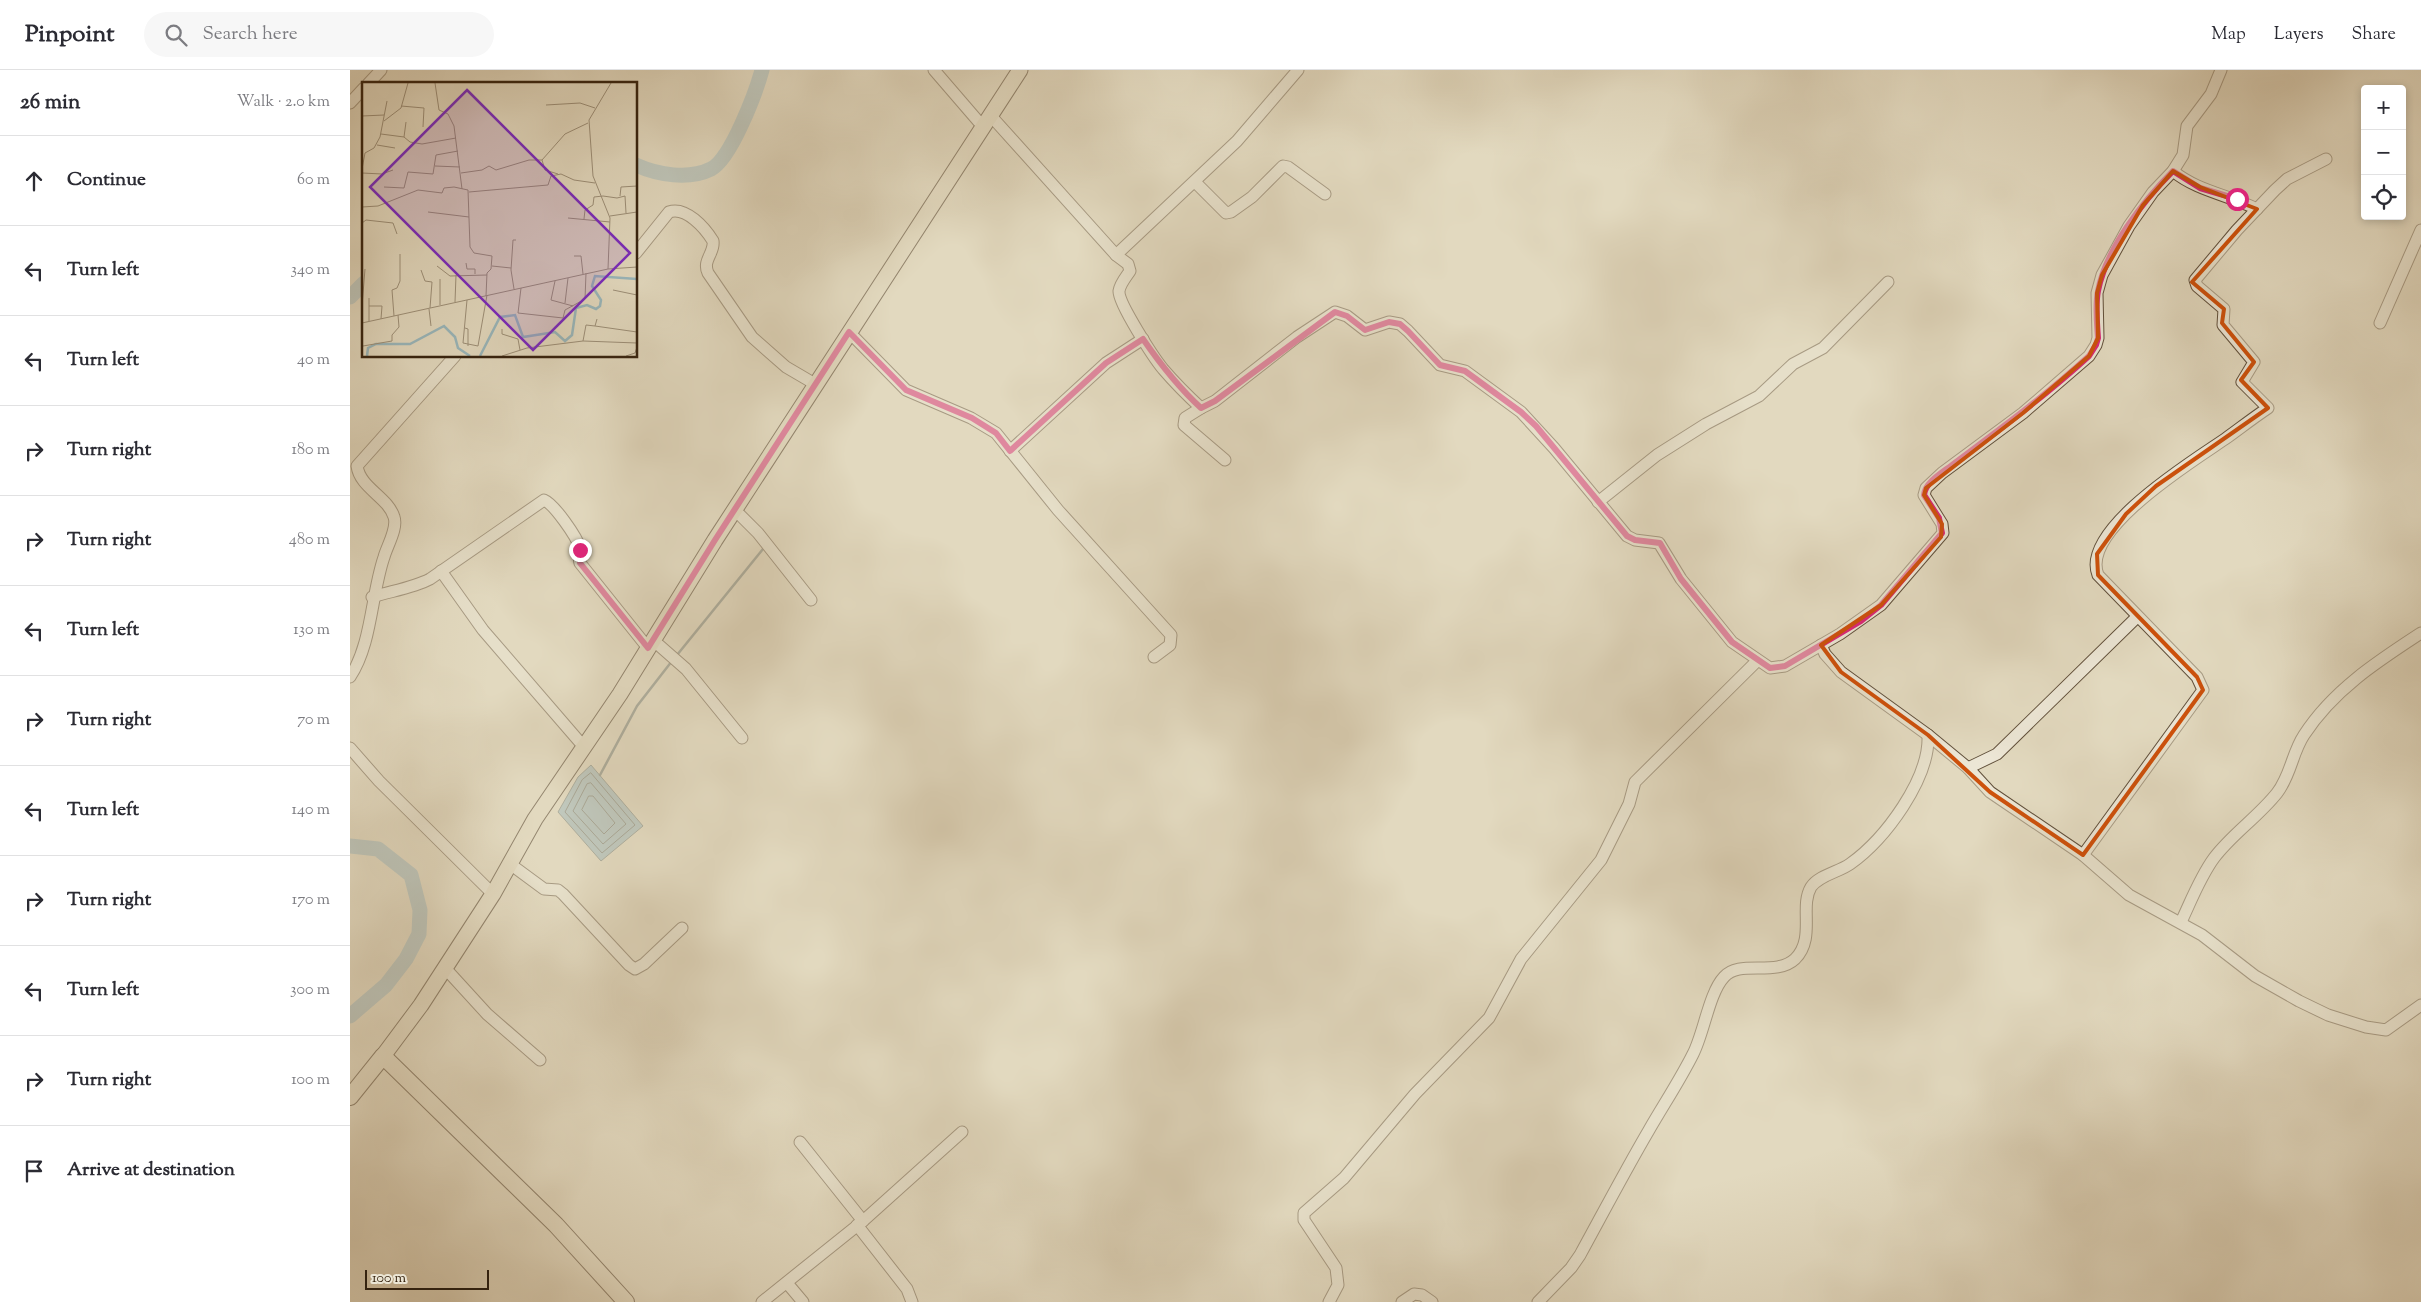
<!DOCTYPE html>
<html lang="en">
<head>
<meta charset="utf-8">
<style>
  :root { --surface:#fff; --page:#f7f7f7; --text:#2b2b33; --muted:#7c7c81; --line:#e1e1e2 }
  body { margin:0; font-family:"Sorts Mill Goudy",serif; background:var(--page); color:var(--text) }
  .controls { position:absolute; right:15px; top:15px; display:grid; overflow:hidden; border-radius:5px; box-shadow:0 2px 8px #0003 }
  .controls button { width:45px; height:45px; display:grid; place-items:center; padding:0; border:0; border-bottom:1px solid var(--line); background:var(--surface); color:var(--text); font:25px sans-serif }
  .scale { position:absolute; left:15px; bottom:12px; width:124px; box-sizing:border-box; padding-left:5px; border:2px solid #36230f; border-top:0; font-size:14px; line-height:18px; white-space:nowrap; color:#36230f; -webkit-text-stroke:4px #ece6d5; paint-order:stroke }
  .stop { position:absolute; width:15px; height:15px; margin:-11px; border:4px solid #db2777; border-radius:50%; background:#fff }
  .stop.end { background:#db2777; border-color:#fff; box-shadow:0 1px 5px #0008 }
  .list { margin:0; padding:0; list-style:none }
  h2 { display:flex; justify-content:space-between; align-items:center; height:65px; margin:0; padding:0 20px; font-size:21px }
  h2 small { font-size:16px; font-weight:400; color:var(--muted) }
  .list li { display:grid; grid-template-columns:32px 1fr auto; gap:15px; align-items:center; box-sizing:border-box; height:90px; padding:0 20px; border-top:1px solid var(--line) }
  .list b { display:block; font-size:19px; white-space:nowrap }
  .list em { font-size:16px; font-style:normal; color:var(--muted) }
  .icon { flex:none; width:28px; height:28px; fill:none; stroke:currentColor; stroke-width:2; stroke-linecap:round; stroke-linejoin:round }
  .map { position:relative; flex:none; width:2071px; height:1232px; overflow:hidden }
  header { display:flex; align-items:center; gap:30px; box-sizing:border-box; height:70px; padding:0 25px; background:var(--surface); border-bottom:1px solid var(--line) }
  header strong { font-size:24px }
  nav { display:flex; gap:28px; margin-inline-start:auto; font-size:18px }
  .search { width:350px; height:45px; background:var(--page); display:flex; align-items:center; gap:12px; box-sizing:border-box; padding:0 18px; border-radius:28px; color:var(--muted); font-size:19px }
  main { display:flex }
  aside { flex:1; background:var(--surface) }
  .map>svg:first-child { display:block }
  .water { fill:#99b7bc; stroke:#717c77 }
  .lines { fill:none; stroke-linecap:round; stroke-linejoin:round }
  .shore { stroke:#686d66; stroke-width:1 }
  .stream { stroke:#717c77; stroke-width:2.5 }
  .river { stroke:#99b7bc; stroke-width:15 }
  .minor-casing { stroke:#61503b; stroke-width:13 }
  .major-casing { stroke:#36230f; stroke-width:17 }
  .highway-casing { stroke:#36230f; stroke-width:18 }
  .minor { stroke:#ece6d5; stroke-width:11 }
  .major { stroke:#e2d9bf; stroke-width:15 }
  .highway { stroke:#e2d9bf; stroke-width:16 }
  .route { stroke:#db2777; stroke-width:6 }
  .marked { fill:none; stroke:#cd510c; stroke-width:4; stroke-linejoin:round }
  .inset-river { fill:none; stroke:#99b7bc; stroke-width:2.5 }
  .inset-road { fill:none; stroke:#9d9079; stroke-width:1 }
  .view { fill:#7b2cbf; fill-opacity:0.15; stroke:#7b2cbf; stroke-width:2.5 }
  .inset-edge { fill:none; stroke:#36230f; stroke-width:2.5 }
</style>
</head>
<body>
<header>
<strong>Pinpoint</strong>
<div class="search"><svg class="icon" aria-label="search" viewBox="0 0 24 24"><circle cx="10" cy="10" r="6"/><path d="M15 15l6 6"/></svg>Search here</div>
<nav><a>Map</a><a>Layers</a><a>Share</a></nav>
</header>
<main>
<aside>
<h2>26 min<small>Walk · 2.0 km</small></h2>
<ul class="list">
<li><svg class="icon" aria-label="ahead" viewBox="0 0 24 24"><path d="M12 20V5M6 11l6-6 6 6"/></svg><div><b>Continue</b></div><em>60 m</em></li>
<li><svg class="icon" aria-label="left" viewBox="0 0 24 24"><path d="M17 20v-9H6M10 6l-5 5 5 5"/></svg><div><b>Turn left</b></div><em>340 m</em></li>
<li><svg class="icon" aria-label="left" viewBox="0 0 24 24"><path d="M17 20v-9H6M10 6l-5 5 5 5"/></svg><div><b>Turn left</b></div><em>40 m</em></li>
<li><svg class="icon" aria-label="right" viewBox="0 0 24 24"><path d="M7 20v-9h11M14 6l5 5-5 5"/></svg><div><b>Turn right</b></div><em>180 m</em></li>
<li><svg class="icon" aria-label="right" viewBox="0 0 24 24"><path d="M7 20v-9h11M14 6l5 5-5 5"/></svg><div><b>Turn right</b></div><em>480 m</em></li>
<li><svg class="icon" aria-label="left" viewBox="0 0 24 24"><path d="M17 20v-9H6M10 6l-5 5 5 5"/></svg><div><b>Turn left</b></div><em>130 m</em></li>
<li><svg class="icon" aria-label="right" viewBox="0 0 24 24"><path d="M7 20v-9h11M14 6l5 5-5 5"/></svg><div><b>Turn right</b></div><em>70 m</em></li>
<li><svg class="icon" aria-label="left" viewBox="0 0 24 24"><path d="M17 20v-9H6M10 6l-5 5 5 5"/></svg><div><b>Turn left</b></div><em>140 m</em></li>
<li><svg class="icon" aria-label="right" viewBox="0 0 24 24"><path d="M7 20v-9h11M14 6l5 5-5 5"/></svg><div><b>Turn right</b></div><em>170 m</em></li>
<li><svg class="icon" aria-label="left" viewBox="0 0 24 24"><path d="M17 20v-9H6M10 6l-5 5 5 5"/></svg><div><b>Turn left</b></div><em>300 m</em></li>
<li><svg class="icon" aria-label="right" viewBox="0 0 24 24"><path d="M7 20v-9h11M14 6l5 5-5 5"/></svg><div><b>Turn right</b></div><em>100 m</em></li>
<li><svg class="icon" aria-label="arrive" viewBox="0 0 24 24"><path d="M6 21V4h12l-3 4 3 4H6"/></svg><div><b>Arrive at destination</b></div></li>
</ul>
</aside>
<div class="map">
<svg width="2071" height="1232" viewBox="0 0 2071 1232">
  <rect width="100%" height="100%" fill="#e2d9bf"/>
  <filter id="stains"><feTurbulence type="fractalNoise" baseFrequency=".004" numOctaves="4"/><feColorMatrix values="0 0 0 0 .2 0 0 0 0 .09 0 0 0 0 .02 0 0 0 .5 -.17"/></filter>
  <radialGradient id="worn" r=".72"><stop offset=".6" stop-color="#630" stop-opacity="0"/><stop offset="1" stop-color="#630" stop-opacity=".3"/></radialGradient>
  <polygon class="water" points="241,695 293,756 251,791 208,742 228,707"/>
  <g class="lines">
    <g class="shore">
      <polygon points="241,703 285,755 252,783 215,742 232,710"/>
      <polygon points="241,713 276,754 253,774 223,741 237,714"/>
      <polygon points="239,726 243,726 265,753 254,764 232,740"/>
    </g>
    <g class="stream">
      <polyline points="327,585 413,479"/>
      <polyline points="250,705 287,636 322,591"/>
    </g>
    <g class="river">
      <path d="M286 95C308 105 339 110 361 99 381 89 406 22 412 0"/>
      <polyline points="0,227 14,213"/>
      <polyline points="0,776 28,779 61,805 70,840 69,864 56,889 36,915 0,946"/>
    </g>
    <g class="minor-casing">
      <g id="minor">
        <polyline points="584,0 634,58"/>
        <polyline points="18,14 31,0"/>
        <polyline points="0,33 14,18"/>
        <path d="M641 46 766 185 778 194 780 201C776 207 770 214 769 221 768 233 804 288 813 299 825 313 838 326 851 338L865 331 947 267 985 242 997 246 1015 260 1039 252 1050 254 1058 261 1090 295 1115 301 1171 342 1204 378 1277 466 1285 470 1309 473 1331 509 1382 572 1420 598 1435 596 1490 564 1531 535 1593 463 1592 454 1574 425 1576 418 1592 403 1673 343 1739 286 1746 275 1748 268 1747 223 1752 205 1779 156 1803 122 1823 101 1833 85 1837 56 1861 24 1871 0"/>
        <path d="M1823 101C1847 121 1879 125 1907 139"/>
        <polyline points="845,112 876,143 881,142 902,127 933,96 938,97 975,124"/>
        <path d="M286 183 319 142C336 136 355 158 363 171 365 183 352 190 358 203L402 267 436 297 465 314"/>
        <polyline points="766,185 887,71 948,0"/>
        <polyline points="2030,253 2071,160"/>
        <polyline points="499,262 556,320 621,348 646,363 708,440 821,565 820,575 804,587"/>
        <polyline points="851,338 835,348 834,355 875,390"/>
        <polyline points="660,381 756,293 793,269"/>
        <polyline points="1248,432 1307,385 1356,354 1409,326 1443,294 1473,278 1538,212"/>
        <polyline points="384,439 408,463 461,530"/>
        <polyline points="91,501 133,560 234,677"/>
        <path d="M22 527C41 521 63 518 80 509L194 430C204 434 227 467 230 478 231 483 228 488 230 493L298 578"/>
        <polyline points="303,570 336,599 392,668"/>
        <polyline points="1471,575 1475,584 1491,602 1578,665 1618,698 1640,722 1733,785 1779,825 1852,865 1905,906 1949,931 1978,945 2016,957 2036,960 2071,935"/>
        <path d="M0 607C22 574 21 525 34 487 37 476 48 458 44 447 38 427 10 418 7 396L105 286"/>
        <polyline points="0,678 29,711 143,824"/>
        <polyline points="1618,698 1647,684 1787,547"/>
        <path d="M1733 785 1853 620 1847 607 1748 505C1730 460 1843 391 1875 369 1889 359 1903 348 1918 338L1892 312 1904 292 1873 255 1874 239 1847 216 1845 210 1887 160 1925 120 1937 109 1976 89"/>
        <polyline points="160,794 194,819 208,820 213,824 279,895 285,899 294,894 332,858"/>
        <path d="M1831 852C1841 831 1850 807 1864 788 1882 764 1908 747 1927 723 1941 705 1942 683 1954 665 1983 620 2028 591 2071 563"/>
        <polyline points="95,898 137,944 190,990"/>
        <polyline points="450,1072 513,1151"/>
        <polyline points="507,1155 557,1219 562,1232"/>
        <polyline points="437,1213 453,1232"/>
        <polyline points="412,1232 513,1151 612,1062"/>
        <polyline points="979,1232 988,1215 986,1198 954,1150 954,1143 994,1108 1065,1024 1139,948 1171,889 1251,790 1279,734 1285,712 1407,591"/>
        <polyline points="1052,1232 1064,1224 1072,1225 1082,1232"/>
        <path d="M1188 1232 1221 1198 1230 1185C1253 1143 1275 1101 1299 1060 1314 1034 1330 1010 1343 984 1354 963 1359 923 1374 907 1389 889 1426 907 1445 889 1466 868 1449 837 1461 817 1469 805 1489 802 1500 794 1535 769 1580 709 1578 665"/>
      </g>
    </g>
    <g class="major-casing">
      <polyline id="major" points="33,986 71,935 143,824 185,749 270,624 365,470 670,0"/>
    </g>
    <g class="highway-casing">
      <polyline id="highway" points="0,1027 33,986 206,1155 276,1232"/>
    </g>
    <use href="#minor" class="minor"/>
    <use href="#major" class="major"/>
    <use href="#highway" class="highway"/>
  </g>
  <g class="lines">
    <path class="route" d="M230 480V493L298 578 365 470 499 262 556 320 622 348 646 363 660 381 756 293 793 269C811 295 828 317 851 338L865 331 985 242 997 246 1015 260 1039 252 1050 254 1058 261 1090 295 1115 301 1171 342 1186 356 1277 466 1285 470 1310 473 1331 509 1382 572 1420 598 1435 596 1511 551 1531 535 1592 463 1589 448 1574 425C1575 412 1593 402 1602 395 1650 359 1694 327 1739 286L1746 275 1748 268C1747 253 1745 236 1748 221 1756 179 1793 131 1823 101L1850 118 1887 129"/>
  </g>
  <path d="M0 0H2071V1232H0ZM1823 101 1850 117 1907 139 1842 212 1874 239 1872 253 1904 292 1891 310 1918 338 1806 416 1776 444 1747 484 1748 505 1847 607 1853 620 1733 785 1640 722 1578 665 1491 602 1471 575 1531 535 1591 467 1592 454 1574 425 1576 418 1673 343 1739 286 1748 268 1747 223 1752 205 1793 135Z" fill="#e2d9bf" fill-opacity=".55" fill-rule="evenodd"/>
  <path class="marked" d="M1823 101 1850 117 1907 139 1842 212 1874 239 1872 253 1904 292 1891 310 1918 338 1806 416 1776 444 1747 484 1748 505 1847 607 1853 620 1733 785 1640 722 1578 665 1491 602 1471 575 1531 535 1591 467 1592 454 1574 425 1576 418 1673 343 1739 286 1748 268 1747 223 1752 205 1793 135Z"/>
  <g transform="translate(12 12)">
    <rect width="275" height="275" fill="#e2d9bf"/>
    <path class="inset-river" d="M5 274 6 266 14 262H48L82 244 93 255 96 266 108 274M118 274 138 235 153 233 161 255 193 250 203 259 210 253 214 226 225 223 234 227 238 224 239 218 230 204 233 194 275 197"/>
    <path class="inset-road" d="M73 1 77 28 86 32 92 44 100 107M249 1 227 38 231 94 248 136 246 187 275 185M184 23 218 21 233 26M39 24 62 26 61 45M0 34 22 33M22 39 39 26 46 1M19 52 42 55 48 60 60 62 94 56M42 55 44 40M15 63 33 66M73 84 98 85M0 87 3 71 12 66 18 55 25 19M0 91 20 92 31 88M99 91 120 88 127 84 134 88 167 78H180M196 92 183 88 180 78 203 52 226 41M22 105 42 106 46 90 71 92 74 73 96 69M107 110 186 103 189 94 199 92 212 98 233 101M258 114 259 105 275 104M0 125 16 124 56 108 80 111 82 106 92 105 106 108 108 165 112 171 130 174 129 187 125 191 124 214M66 130 107 135M248 134 275 130M206 136 248 140M222 137 223 128 231 123 232 115 241 114 255 116 263 114 264 131M0 141 4 138 31 141 35 152M212 174H219L221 192M104 181 105 187H113V192M75 184 88 194 125 193M130 184 149 186M59 188 63 199 70 200 68 226M193 199 189 218 211 224M159 206 156 231 201 236 203 228 223 217 224 191M152 207 149 188 151 158H154M251 208 275 213M275 215V244M7 216V239M105 218 101 261 116 264 125 213M93 220 94 193M203 221 206 196M78 223V197M0 224 3 187M7 224H20L19 237M67 227 69 244M32 234 30 208 35 206 38 199V172M235 237 233 244 275 250M0 241 246 187M103 246 106 247V264M140 247V252L156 257 158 268M221 259 224 243 233 244M1 264 30 259V253L37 245 36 233M140 274 165 266 221 259 275 261M264 274 273 271 275 265"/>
    <path class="view" d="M105 8 268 171 171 268 8 105Z"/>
    <rect width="275" height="275" class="inset-edge"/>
  </g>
  <rect width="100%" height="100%" filter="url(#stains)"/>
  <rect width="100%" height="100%" fill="url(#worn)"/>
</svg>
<div class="controls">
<button>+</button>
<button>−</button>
<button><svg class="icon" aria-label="locate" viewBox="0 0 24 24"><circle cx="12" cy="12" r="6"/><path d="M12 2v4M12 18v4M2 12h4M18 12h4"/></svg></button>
</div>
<div class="scale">100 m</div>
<div class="stop" style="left:1887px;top:129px"></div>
<div class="stop end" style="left:230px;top:480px"></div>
</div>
</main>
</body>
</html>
